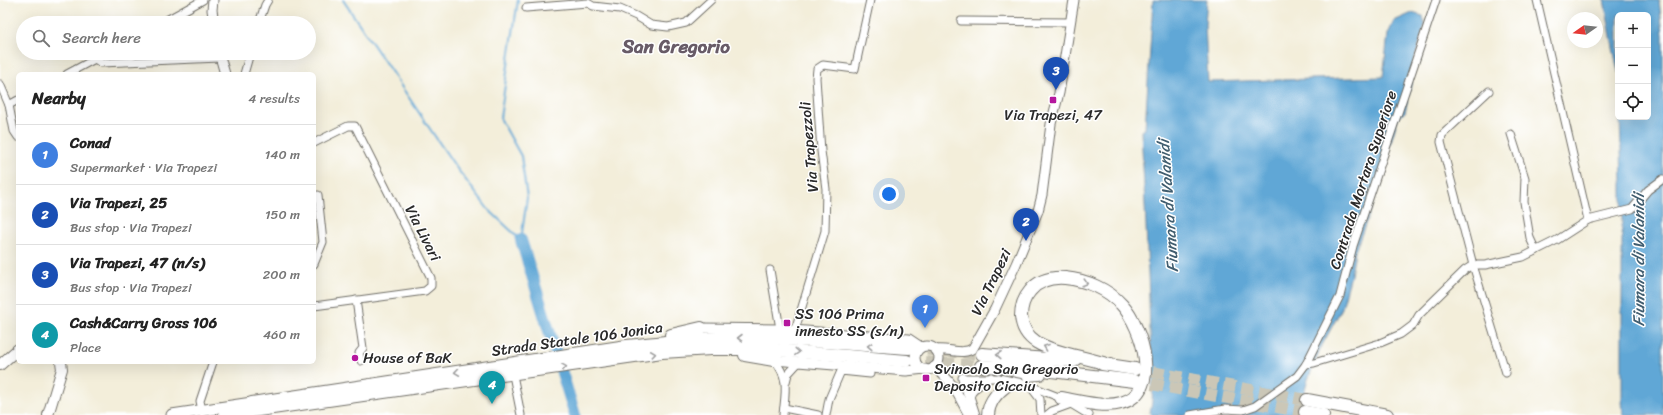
<!DOCTYPE html>
<html lang="en">
<head>
<meta charset="utf-8">
<style>
  :root { --surface:#fff; --page:#f2f2f2; --text:#222; --muted:#767676; --line:#e0e0e0; --accent:#db2777 }
  body { margin:0; font-family:Sriracha,sans-serif; background:var(--page); color:var(--text) }
  .controls { position:absolute; right:12px; top:12px; display:grid; overflow:hidden; border-radius:6px; box-shadow:0 4px 16px #0002 }
  .controls button { width:36px; height:36px; display:grid; place-items:center; padding:0; border:0; border-bottom:1px solid var(--line); background:var(--surface); color:var(--text); font:20px sans-serif }
  .compass { position:absolute; left:1567px; top:12px; width:36px; height:36px; border-radius:50%; background:var(--surface); box-shadow:0 4px 16px #0002; rotate:256deg }
  .you { position:absolute; left:889px; top:194px; width:14px; height:14px; margin:-10px; border:3px solid #fff; border-radius:50%; background:#1a73e8; box-shadow:0 0 0 6px #1a73e833 }
  .badge { display:grid; place-items:center; width:26px; height:26px; border-radius:50%; background:var(--accent); color:#fff; font-size:13px; font-weight:700 }
  .pin { position:absolute; translate:-50% -33px; filter:drop-shadow(0 1px 2px #0008) }
  .pin::after { content:''; position:absolute; top:21px; width:14px; height:12px; background:inherit; clip-path:polygon(0 0,100% 0,50% 100%) }
  .list { margin:0; padding:0; list-style:none }
  h2 { display:flex; justify-content:space-between; align-items:center; height:52px; margin:0; padding:0 16px; font-size:17px }
  h2 small { font-size:13px; font-weight:400; color:var(--muted) }
  .list li { display:grid; grid-template-columns:26px 1fr auto; gap:12px; align-items:center; box-sizing:border-box; height:60px; padding:0 16px; border-top:1px solid var(--line) }
  .list b { display:block; font-size:15px; white-space:nowrap }
  .list p { margin:0; font-size:13px; white-space:nowrap; color:var(--muted) }
  .list em { font-size:13px; font-style:normal; color:var(--muted) }
  .icon { flex:none; width:22px; height:22px; fill:none; stroke:currentColor; stroke-width:2; stroke-linecap:round; stroke-linejoin:round }
  .map { position:relative; flex:none; width:1663px; height:415px; overflow:hidden }
  .search { position:absolute; background:var(--surface); box-shadow:0 4px 16px #0002; left:16px; top:16px; width:300px; height:44px; display:flex; align-items:center; gap:10px; box-sizing:border-box; padding:0 14px; border-radius:22px; color:var(--muted); font-size:15px }
  .panel { position:absolute; background:var(--surface); box-shadow:0 4px 16px #0002; left:16px; top:72px; width:300px; height:292px; border-radius:6px }
  .map>svg:first-child { display:block }
  .water { fill:#60a7d6; stroke:#466980 }
  .lines { fill:none; stroke-linecap:round; stroke-linejoin:round }
  .stream { stroke:#60a7d6; stroke-width:2 }
  .river { stroke:#60a7d6; stroke-width:12 }
  .trunk-tunnel { stroke:#cbc7b7; stroke-width:12; stroke-dasharray:12 6; stroke-linecap:butt }
  .minor-casing { stroke:#716f68; stroke-width:9 }
  .tertiary-casing { stroke:#716f68; stroke-width:11 }
  .secondary-casing { stroke:#716f68; stroke-width:12 }
  .primary-casing { stroke:#716f68; stroke-width:13 }
  .trunk-casing { stroke:#716f68; stroke-width:14 }
  .minor { stroke:#fff; stroke-width:7 }
  .tertiary { stroke:#fff; stroke-width:9 }
  .secondary { stroke:#fff; stroke-width:10 }
  .primary { stroke:#fff; stroke-width:11 }
  .trunk { stroke:#fff; stroke-width:12 }
  .minor-bridge-casing { stroke:#716f68; stroke-width:9; stroke-linecap:butt }
  .minor-bridge { stroke:#fff; stroke-width:7 }
  .oneway { stroke:#a0a0a0 }
  .poi-dot { fill:#b5179e; stroke:#fff; stroke-width:1.5 }
  .labels { text-anchor:middle; dominant-baseline:central; stroke-width:3; stroke-linejoin:round; paint-order:stroke }
  .poi-label { font-size:15px; fill:#2b2b2b; stroke:#fff; text-anchor:start }
  .street-label { font-size:15px; fill:#2b2b2b; stroke:#fff }
  .water-label { font-size:16px; font-style:italic; fill:#405d6f; stroke:#fff }
  .district-label { font-size:19px; font-weight:bold; fill:#685b67; stroke:#fff }
</style>
</head>
<body>
<div class="map">
<svg width="1663" height="415" viewBox="0 0 1663 415">
  <rect width="100%" height="100%" fill="#fff"/>
  <filter id="ink" filterUnits="userSpaceOnUse"><feTurbulence type="fractalNoise" baseFrequency=".025" numOctaves="2"/><feDisplacementMap in="SourceGraphic" scale="8" xChannelSelector="R" yChannelSelector="G"/><feConvolveMatrix kernelMatrix="1 2 1 2 8 2 1 2 1" color-interpolation-filters="sRGB"/></filter>
  <filter id="wash" filterUnits="userSpaceOnUse"><feTurbulence type="fractalNoise" baseFrequency=".012" numOctaves="4" result="noise"/><feDisplacementMap in="SourceGraphic" scale="16" xChannelSelector="R" yChannelSelector="G"/><feGaussianBlur stdDeviation="0.9" result="paint"/><feColorMatrix in="noise" values="0 0 0 0 0 0 0 0 0 0 0 0 0 0 0 0 0 1.4 0 .05"/><feComposite in="paint" operator="in"/></filter>
  <g filter="url(#wash)">
    <rect width="100%" height="100%" fill="#f3eeda"/>
    <g class="water">
      <path d="M1153 0H1207L1205 25 1208 82 1383 77 1388 34 1394 21 1412 13 1423 16 1425 25 1411 71V85L1405 112 1398 118 1373 204 1355 251 1351 275 1342 308 1320 349 1307 382 1298 415H1151L1150 413C1156 387 1151 359 1150 332 1148 265 1145 198 1141 131L1145 129Z"/>
      <polygon points="1604,0 1659,0 1663,35 1663,415 1623,415 1622,400 1622,183 1620,117 1648,117 1648,15 1618,15 1618,73"/>
    </g>
    <g class="lines">
      <g class="stream">
        <polyline points="343,0 455,166 488,209 521,240"/>
        <polyline points="518,0 500,118 521,156 527,198 521,240"/>
      </g>
      <polyline class="river" points="521,240 575,415"/>
    </g>
  </g>
  <g filter="url(#ink)">
    <g class="lines">
      <g class="trunk-tunnel">
        <polyline points="909,348 982,354"/>
        <polyline points="907,361 981,366"/>
        <polyline points="1135,369 1307,400"/>
        <polyline points="1134,381 1305,412"/>
      </g>
      <g class="minor-casing">
        <g id="minor">
          <polyline points="1537,0 1588,220"/>
          <polyline points="526,8 588,3 593,6 620,9 636,16 651,25 668,27 686,23 711,0"/>
          <polyline points="961,21 1070,22"/>
          <polyline points="161,23 203,0"/>
          <polyline points="259,23 265,5 268,0"/>
          <polyline points="95,59 101,63 220,58"/>
          <polyline points="67,74 106,53"/>
          <polyline points="244,74 250,53"/>
          <polyline points="0,84 9,105 18,100"/>
          <polyline points="1489,91 1442,135 1441,142 1473,265 1506,373"/>
          <polyline points="9,105 14,131 18,137"/>
          <polyline points="1511,134 1525,178 1524,202 1530,238 1536,251"/>
          <polyline points="314,143 348,126 355,126 431,278 431,286 425,291 314,306"/>
          <polyline points="314,264 323,242 318,195"/>
          <polyline points="770,270 780,329"/>
          <polyline points="356,300 363,348 359,353 361,361"/>
          <polyline points="795,330 825,231 826,189 821,151 816,78 817,69 823,65 855,69 870,0"/>
          <path d="M774 360C790 378 785 393 783 415"/>
          <polyline points="1306,364 1314,363 1380,343 1401,334 1413,325 1419,315 1465,270 1473,265 1485,265 1523,257 1557,240 1588,220 1632,209 1648,190 1663,179"/>
          <polyline points="513,375 521,415"/>
          <polyline points="963,378 999,378"/>
          <polyline points="786,382 788,374 799,362"/>
          <polyline points="1023,383 1061,398 1089,415"/>
          <polyline points="1030,386 1040,399 1041,415"/>
          <polyline points="970,397 973,390 991,377"/>
          <polyline points="784,408 818,415"/>
          <polyline points="202,410 200,401 213,362"/>
          <polyline points="826,415 829,399 841,371 870,374"/>
          <polyline points="1047,415 1052,411 1071,404"/>
          <polyline points="1190,415 1225,409 1243,410 1255,406 1297,376 1306,364 1340,296 1353,246 1436,0"/>
        </g>
      </g>
      <g class="tertiary-casing">
        <g id="tertiary">
          <polyline points="213,0 212,10 214,23"/>
          <polyline points="219,53 225,74"/>
          <polyline points="701,328 780,329 909,339 921,347"/>
          <circle cx="927" cy="358" r="12"/>
          <path d="M936 350C948 348 964 356 973 348L995 309 1016 264 1038 211 1042 195 1051 124 1059 93 1074 0"/>
          <polyline points="774,360 906,371 925,369"/>
          <path d="M934 367C953 381 958 395 969 415"/>
          <polyline points="963,378 975,415"/>
        </g>
      </g>
      <g class="secondary-casing">
        <g id="secondary">
          <polyline points="0,365 18,349"/>
          <polyline points="48,415 62,369 61,362"/>
        </g>
      </g>
      <g class="primary-casing">
        <polyline id="primary" points="172,415 252,403"/>
      </g>
      <g class="trunk-casing">
        <g id="trunk">
          <polyline points="671,335 701,328"/>
          <polyline points="982,354 1074,361"/>
          <polyline points="745,355 774,360"/>
          <polyline points="1102,364 1135,369"/>
          <polyline points="981,366 1027,368 1134,381"/>
          <path d="M1061 398C1078 401 1104 408 1121 403 1163 392 1142 327 1122 305 1108 289 1086 280 1065 278 1052 277 1039 280 1030 291 1024 298 1021 307 1021 316 1023 344 1050 349 1072 355 1085 358 1097 361 1110 365"/>
          <polyline points="1307,400 1387,415"/>
          <path d="M252 403 627 346C671 341 716 336 760 338 810 340 859 345 909 348"/>
          <polyline points="1305,412 1323,415"/>
          <polyline points="225,415 662,352 711,349 764,349 907,361"/>
          <path d="M988 415C989 392 1018 374 1040 374"/>
        </g>
      </g>
      <use href="#minor" class="minor"/>
      <use href="#tertiary" class="tertiary"/>
      <use href="#secondary" class="secondary"/>
      <use href="#primary" class="primary"/>
      <use href="#trunk" class="trunk"/>
      <g class="minor-bridge-casing">
        <polyline id="minor-bridge" points="999,378 1023,383"/>
      </g>
      <use href="#minor-bridge" class="minor-bridge"/>
    </g>
    <defs><path id="oneway-chevron" d="M-2-3.5L2.5 0L-2 3.5" fill="none" stroke-width="1.6" stroke-linecap="round" stroke-linejoin="round"/></defs>
    <g class="oneway">
      <use href="#oneway-chevron" transform="translate(1085 283) rotate(18)"/>
      <use href="#oneway-chevron" transform="translate(740 338) rotate(180)"/>
      <use href="#oneway-chevron" transform="translate(870 346) rotate(-176)"/>
      <use href="#oneway-chevron" transform="translate(1046 347) rotate(-160)"/>
      <use href="#oneway-chevron" transform="translate(797 352) rotate(4)"/>
      <use href="#oneway-chevron" transform="translate(653 354) rotate(-8)"/>
      <use href="#oneway-chevron" transform="translate(999 355) rotate(-177)"/>
      <use href="#oneway-chevron" transform="translate(564 367) rotate(-9)"/>
      <use href="#oneway-chevron" transform="translate(457 372) rotate(172)"/>
    </g>
  </g>
  <g class="poi-dot">
    <rect x="1049" y="96" width="8" height="8" rx="2"/>
    <rect x="783" y="319" width="8" height="8" rx="2"/>
    <circle cx="355" cy="358" r="4"/>
    <rect x="922" y="374" width="8" height="8" rx="2"/>
  </g>
  <g class="labels">
    <g class="poi-label">
      <text x="1053" y="115" text-anchor="middle">Via Trapezi, 47</text>
      <text x="795" y="314">SS 106 Prima<tspan x="795" dy="17">innesto SS (s/n)</tspan></text>
      <text x="363" y="358">House of BaK</text>
      <text x="934" y="369">Svincolo San Gregorio<tspan x="934" dy="17">Deposito Cicciu</tspan></text>
    </g>
    <g class="street-label">
      <text transform="translate(809 147) rotate(-95)">Via Trapezzoli</text>
      <text transform="translate(1363 180) rotate(-72)">Contrada Mortara Superiore</text>
      <text transform="translate(423 233) rotate(63)">Via Livari</text>
      <text transform="translate(991 282) rotate(-64)">Via Trapezi</text>
      <text transform="translate(577 339) rotate(-8)">Strada Statale 106 Jonica</text>
    </g>
    <g class="water-label">
      <text transform="translate(1168 206) rotate(-94)">Fiumara di Valanidi</text>
      <text transform="translate(1638 260) rotate(-90)">Fiumara di Valanidi</text>
    </g>
    <g class="district-label">
      <text x="676" y="46">San Gregorio</text>
    </g>
  </g>
</svg>
<div class="controls">
<button>+</button>
<button>−</button>
<button><svg class="icon" aria-label="locate" viewBox="0 0 24 24"><circle cx="12" cy="12" r="6"/><path d="M12 2v4M12 18v4M2 12h4M18 12h4"/></svg></button>
</div>
<svg class="compass" viewBox="-18 -18 36 36"><path d="M0-13l5 13h-10z" fill="#e53935"/><path d="M0 13l5-13h-10z" fill="#767676"/></svg>
<div class="you"></div>
<div class="pin badge" style="left:925px;top:328px;background:#3f7fe0">1</div>
<div class="pin badge" style="left:1026px;top:241px;background:#1a4fb4">2</div>
<div class="pin badge" style="left:1056px;top:90px;background:#1a4fb4">3</div>
<div class="pin badge" style="left:492px;top:404px;background:#0f9aa8">4</div>
<div class="search"><svg class="icon" aria-label="search" viewBox="0 0 24 24"><circle cx="10" cy="10" r="6"/><path d="M15 15l6 6"/></svg>Search here</div>
<section class="panel">
<h2>Nearby<small>4 results</small></h2>
<ul class="list">
<li><span class="badge" style="background:#3f7fe0">1</span><div><b>Conad</b><p>Supermarket · Via Trapezi</p></div><em>140 m</em></li>
<li><span class="badge" style="background:#1a4fb4">2</span><div><b>Via Trapezi, 25</b><p>Bus stop · Via Trapezi</p></div><em>150 m</em></li>
<li><span class="badge" style="background:#1a4fb4">3</span><div><b>Via Trapezi, 47 (n/s)</b><p>Bus stop · Via Trapezi</p></div><em>200 m</em></li>
<li><span class="badge" style="background:#0f9aa8">4</span><div><b>Cash&amp;Carry Gross 106</b><p>Place</p></div><em>460 m</em></li>
</ul>
</section>
</div>
</body>
</html>
